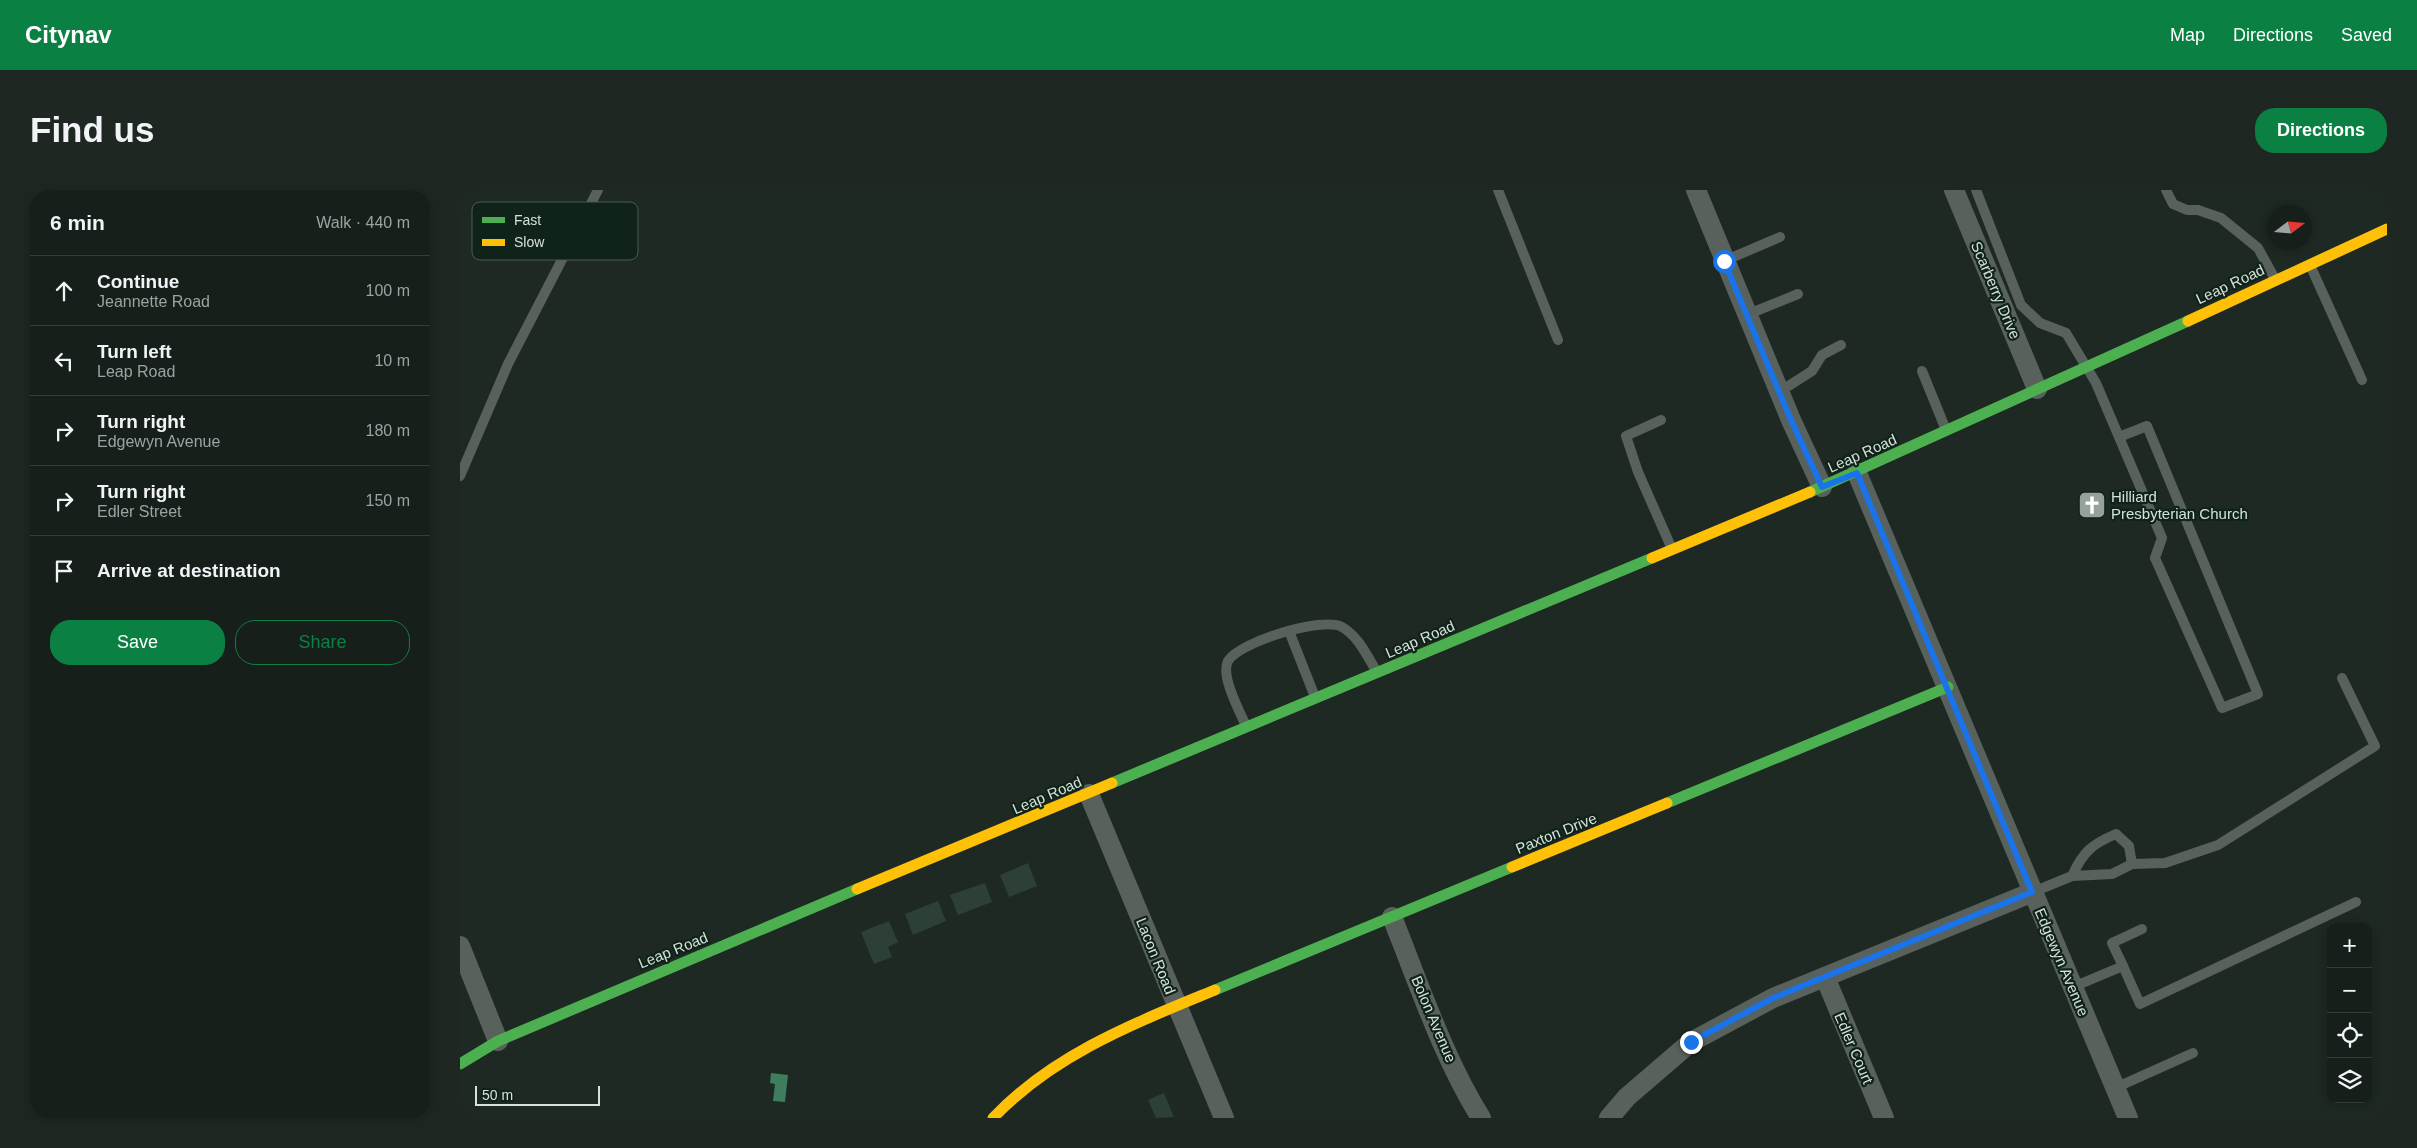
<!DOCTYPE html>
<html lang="en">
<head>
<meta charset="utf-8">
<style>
  :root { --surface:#161f1a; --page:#1f2723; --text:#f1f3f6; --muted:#9ea2a2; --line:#353d39; --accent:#0b8043 }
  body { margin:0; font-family:Arial,sans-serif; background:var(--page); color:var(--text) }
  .controls { position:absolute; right:15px; bottom:15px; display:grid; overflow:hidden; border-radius:10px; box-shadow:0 2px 12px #0003 }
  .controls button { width:45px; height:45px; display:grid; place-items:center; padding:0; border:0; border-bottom:1px solid var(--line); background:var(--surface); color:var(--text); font:25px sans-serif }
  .compass { position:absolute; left:1807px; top:15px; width:45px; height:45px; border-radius:50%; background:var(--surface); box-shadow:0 2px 12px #0003; rotate:74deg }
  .scale { position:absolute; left:15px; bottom:12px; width:125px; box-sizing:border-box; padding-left:5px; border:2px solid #d5e1da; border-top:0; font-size:14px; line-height:18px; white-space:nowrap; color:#d5e1da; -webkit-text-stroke:4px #102319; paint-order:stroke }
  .stop { position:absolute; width:15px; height:15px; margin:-11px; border:4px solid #1a73e8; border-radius:50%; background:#fff }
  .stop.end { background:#1a73e8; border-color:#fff; box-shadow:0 1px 5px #0008 }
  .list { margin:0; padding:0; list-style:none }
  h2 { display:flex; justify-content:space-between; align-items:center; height:65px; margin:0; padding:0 20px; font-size:21px }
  h2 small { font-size:16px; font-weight:400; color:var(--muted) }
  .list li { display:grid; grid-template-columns:32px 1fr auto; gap:15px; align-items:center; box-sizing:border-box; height:70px; padding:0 20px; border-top:1px solid var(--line) }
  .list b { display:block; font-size:19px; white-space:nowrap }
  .list p { margin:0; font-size:16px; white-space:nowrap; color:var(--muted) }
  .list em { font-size:16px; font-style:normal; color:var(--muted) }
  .actions { display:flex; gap:10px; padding:15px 20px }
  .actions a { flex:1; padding:11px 0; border:1px solid var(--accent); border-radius:20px; text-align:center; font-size:18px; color:var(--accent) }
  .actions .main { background:var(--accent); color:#fff }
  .icon { flex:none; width:28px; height:28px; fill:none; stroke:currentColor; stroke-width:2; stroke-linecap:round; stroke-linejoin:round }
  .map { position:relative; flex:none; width:1927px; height:928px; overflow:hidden; border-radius:20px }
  header { display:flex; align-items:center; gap:30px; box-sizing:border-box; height:70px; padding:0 25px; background:var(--accent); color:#fff }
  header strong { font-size:24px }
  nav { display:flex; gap:28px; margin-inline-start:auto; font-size:18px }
  .intro { display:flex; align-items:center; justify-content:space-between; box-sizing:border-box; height:120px; padding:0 30px }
  h1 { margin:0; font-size:35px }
  .button { padding:12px 22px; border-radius:20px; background:var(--accent); color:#fff; font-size:18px; font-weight:700 }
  main { display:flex; gap:30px; padding:0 30px }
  aside { flex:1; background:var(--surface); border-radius:20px; box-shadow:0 2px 12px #0003 }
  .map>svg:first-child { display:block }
  .water { fill:#3f7d5f }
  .building { fill:#2c4037 }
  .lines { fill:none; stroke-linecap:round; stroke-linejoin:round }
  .lane { stroke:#59615d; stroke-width:10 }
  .street { stroke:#59615d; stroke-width:20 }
  .fast { stroke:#4caf50; stroke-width:11 }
  .slow { stroke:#ffc107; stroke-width:11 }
  .route { stroke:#1a73e8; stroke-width:6 }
  .labels { text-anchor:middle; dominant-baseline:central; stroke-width:4.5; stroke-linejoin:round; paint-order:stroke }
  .street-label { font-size:15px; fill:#d5e1da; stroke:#102319 }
  .poi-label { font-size:15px; fill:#d5e1da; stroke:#102319; text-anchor:start }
  .key { fill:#102319; stroke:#4b5c53; stroke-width:1 }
  .key-label { font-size:14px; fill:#d5e1da }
</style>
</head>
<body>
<header>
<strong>Citynav</strong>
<nav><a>Map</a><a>Directions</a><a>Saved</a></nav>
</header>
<div class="intro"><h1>Find us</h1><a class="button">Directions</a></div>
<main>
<aside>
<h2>6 min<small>Walk · 440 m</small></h2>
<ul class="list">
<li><svg class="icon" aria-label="ahead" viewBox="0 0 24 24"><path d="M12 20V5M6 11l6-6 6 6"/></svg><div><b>Continue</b><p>Jeannette Road</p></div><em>100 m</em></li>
<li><svg class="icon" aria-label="left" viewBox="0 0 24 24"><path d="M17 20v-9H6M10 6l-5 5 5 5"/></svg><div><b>Turn left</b><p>Leap Road</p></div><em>10 m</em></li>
<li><svg class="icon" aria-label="right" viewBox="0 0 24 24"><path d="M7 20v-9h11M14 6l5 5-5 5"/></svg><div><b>Turn right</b><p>Edgewyn Avenue</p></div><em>180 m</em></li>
<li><svg class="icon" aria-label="right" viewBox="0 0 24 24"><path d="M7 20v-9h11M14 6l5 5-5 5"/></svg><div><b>Turn right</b><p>Edler Street</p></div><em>150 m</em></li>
<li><svg class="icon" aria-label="arrive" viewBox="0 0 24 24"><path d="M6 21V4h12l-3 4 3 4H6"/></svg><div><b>Arrive at destination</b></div></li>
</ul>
<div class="actions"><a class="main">Save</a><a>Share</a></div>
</aside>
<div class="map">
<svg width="1927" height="928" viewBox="0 0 1927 928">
  <rect width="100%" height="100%" fill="#1e2923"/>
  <polygon class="water" points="311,883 328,885 325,912 313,911 315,894 310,893"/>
  <g class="building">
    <polygon points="568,673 577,696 549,707 540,685"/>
    <polygon points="525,693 532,712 498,725 490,705"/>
    <polygon points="478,711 486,731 453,745 445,724"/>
    <polygon points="429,731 438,752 428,757 432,767 414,774 401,742"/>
    <polygon points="704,903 714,927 696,928 688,910"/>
  </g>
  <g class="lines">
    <g class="lane">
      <polyline points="1038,0 1098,150"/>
      <polyline points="1516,0 1561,115 1580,133 1606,143 1636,193 1702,348 1695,368 1762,518 1798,504 1687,236 1659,247"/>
      <polyline points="1706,0 1713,14 1727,20 1738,20 1761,28 1798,58 1815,89"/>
      <polyline points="1264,71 1320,47"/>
      <polyline points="1850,75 1902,190"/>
      <polyline points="1286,125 1338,104"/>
      <polyline points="1462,181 1486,240"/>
      <polyline points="1319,202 1352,181 1362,165 1381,155"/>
      <polyline points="1201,230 1166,246 1178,282 1212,359"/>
      <polyline points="0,286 48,174 138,0"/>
      <polyline points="829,441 855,507"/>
      <path d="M786 536C780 522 760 485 768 471 779 452 863 426 882 437 899 447 907 466 917 482"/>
      <polyline points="1672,674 1705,673 1758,655 1915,556 1882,488"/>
      <path d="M1573 702 1612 686C1623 662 1632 654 1656 644L1669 656 1672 674 1652 684 1612 686"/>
      <polyline points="1663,776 1680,814 1896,712"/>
      <polyline points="1613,797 1663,776 1652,753 1682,739"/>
      <polyline points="1655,898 1733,863"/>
    </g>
    <g class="street">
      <polyline points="1236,0 1331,230 1362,297"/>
      <polyline points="1494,0 1577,199"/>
      <polyline points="1397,283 1668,928"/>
      <polyline points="629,604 764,928"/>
      <path d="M932 727C959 794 983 867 1021 928"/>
      <polyline points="0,756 38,851"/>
      <polyline points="1365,787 1424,928"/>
      <polyline points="1149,928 1167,907 1231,852 1313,808 1573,702"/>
    </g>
    <g class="fast">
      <polyline points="1350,302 1728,131"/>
      <polyline points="652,593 1192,368"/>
      <polyline points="1207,613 1488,497"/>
      <polyline points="755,800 1052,677"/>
      <polyline points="0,874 38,851 397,699"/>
    </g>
    <g class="slow">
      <polyline points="1728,131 1927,39"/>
      <polyline points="1192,368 1350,302"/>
      <polyline points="1052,677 1207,613"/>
      <polyline points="397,699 652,593"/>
      <path d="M533 928C594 864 675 833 755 800"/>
    </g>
  </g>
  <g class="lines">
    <polyline class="route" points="1231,852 1313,808 1572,702 1397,283 1362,297 1331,230 1264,71"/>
  </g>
  <defs>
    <g id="church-square" transform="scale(1.4375)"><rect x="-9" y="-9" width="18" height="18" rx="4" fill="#95a19a" stroke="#102319"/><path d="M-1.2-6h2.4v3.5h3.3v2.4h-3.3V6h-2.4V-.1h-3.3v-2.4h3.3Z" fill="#fff"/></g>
  </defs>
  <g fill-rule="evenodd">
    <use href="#church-square" x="1632" y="315"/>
  </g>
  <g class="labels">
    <g class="street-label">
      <text transform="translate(1770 94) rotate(-25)">Leap Road</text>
      <text transform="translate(1536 100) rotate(67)">Scarberry Drive</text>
      <text transform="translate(1402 263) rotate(-24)">Leap Road</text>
      <text transform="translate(960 449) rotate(-23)">Leap Road</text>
      <text transform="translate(587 605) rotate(-23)">Leap Road</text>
      <text transform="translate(1096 643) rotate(-22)">Paxton Drive</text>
      <text transform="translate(213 760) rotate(-22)">Leap Road</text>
      <text transform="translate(696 766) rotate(68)">Lacon Road</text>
      <text transform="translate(1602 772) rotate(67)">Edgewyn Avenue</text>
      <text transform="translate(974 829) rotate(67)">Bolon Avenue</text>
      <text transform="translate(1394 858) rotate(67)">Edler Court</text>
    </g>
    <g class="poi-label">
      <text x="1651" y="306">Hilliard<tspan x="1651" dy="17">Presbyterian Church</tspan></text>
    </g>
  </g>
  <rect x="12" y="12" width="166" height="58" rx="8" class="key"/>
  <rect x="22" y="27" width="23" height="6" fill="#4caf50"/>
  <rect x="22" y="49" width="23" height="7" fill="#ffc107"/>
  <g class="key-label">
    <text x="54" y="35">Fast</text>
    <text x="54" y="57">Slow</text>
  </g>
</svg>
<div class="controls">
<button>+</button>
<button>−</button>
<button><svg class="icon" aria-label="locate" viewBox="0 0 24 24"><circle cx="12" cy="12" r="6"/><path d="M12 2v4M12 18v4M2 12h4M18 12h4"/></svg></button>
<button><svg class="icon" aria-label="layers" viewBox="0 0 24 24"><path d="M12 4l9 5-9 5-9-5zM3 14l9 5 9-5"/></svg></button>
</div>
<svg class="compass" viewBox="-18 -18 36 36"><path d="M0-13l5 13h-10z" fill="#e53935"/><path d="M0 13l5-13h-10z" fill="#9ea2a2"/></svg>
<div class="scale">50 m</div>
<div class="stop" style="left:1264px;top:71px"></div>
<div class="stop end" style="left:1231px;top:852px"></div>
</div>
</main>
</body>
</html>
